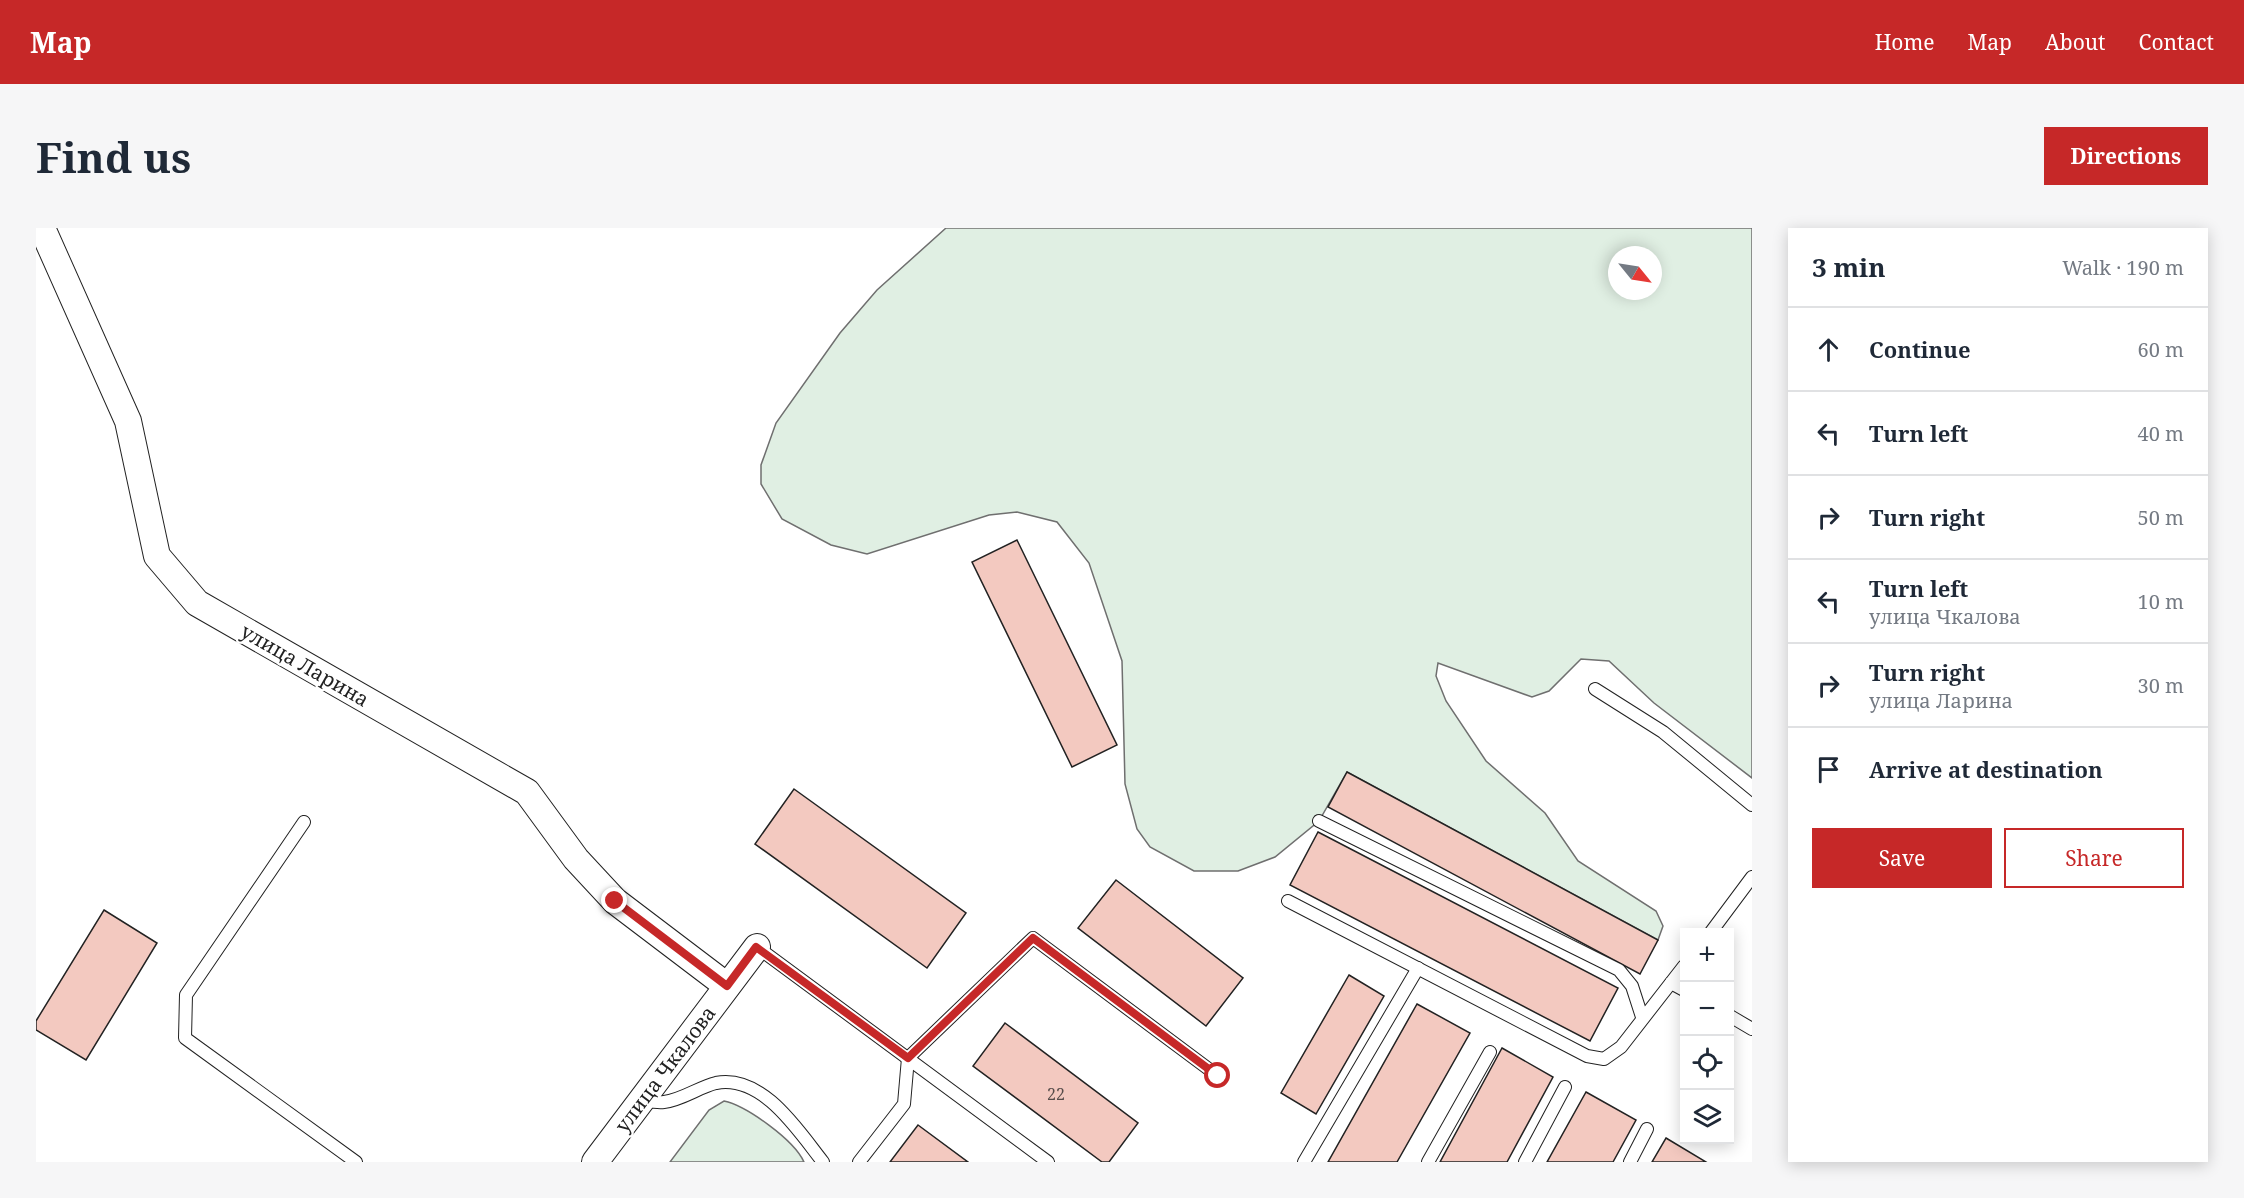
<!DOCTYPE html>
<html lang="en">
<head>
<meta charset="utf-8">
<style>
  :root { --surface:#fff; --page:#f6f6f7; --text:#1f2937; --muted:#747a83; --line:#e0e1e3; --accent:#c62828 }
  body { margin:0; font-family:"Noto Serif",serif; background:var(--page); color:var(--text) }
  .controls { position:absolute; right:18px; bottom:18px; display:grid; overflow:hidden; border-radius:0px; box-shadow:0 3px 15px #0003 }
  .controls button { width:54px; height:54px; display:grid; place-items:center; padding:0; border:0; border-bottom:2px solid var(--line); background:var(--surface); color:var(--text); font:30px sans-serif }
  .compass { position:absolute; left:1572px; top:18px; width:54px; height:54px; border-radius:50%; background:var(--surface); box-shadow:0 3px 15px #0003; rotate:120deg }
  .stop { position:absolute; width:18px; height:18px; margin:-14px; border:4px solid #c62828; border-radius:50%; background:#fff }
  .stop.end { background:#c62828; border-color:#fff; box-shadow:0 2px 6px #0008 }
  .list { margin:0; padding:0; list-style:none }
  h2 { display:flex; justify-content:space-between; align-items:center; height:78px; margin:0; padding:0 24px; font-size:26px }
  h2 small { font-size:20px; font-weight:400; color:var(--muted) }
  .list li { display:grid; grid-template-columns:39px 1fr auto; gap:18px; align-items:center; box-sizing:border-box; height:84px; padding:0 24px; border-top:2px solid var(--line) }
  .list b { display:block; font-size:22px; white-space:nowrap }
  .list p { margin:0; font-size:20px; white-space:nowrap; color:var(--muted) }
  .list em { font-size:20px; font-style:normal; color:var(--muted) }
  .actions { display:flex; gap:12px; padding:18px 24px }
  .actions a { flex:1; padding:14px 0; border:2px solid var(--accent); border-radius:0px; text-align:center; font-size:21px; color:var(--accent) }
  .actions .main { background:var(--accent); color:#fff }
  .icon { flex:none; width:33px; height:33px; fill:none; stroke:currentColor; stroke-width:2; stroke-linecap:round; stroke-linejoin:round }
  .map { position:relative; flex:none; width:1716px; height:934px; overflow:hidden; border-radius:0px }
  header { display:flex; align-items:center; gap:36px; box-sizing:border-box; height:84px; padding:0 30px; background:var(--accent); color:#fff }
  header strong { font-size:28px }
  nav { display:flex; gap:33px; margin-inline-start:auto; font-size:21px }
  .intro { display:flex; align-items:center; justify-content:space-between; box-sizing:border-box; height:144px; padding:0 36px }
  h1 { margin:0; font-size:42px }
  .button { padding:15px 27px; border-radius:0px; background:var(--accent); color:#fff; font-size:21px; font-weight:700 }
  main { display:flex; gap:36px; padding:0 36px }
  aside { flex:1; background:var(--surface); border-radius:0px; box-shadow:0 3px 15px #0003 }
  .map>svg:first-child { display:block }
  .green { fill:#e0efe3; stroke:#6f6f6f; stroke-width:1.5; fill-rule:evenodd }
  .building { fill:#f3c9c0; stroke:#222; stroke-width:1.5 }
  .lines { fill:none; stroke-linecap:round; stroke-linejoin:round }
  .lane-casing { stroke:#222; stroke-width:14 }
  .street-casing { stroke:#222; stroke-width:28 }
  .lane { stroke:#fff; stroke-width:12 }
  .street { stroke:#fff; stroke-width:26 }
  .route { stroke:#c62828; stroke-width:8 }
  .labels { text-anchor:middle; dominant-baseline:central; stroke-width:4.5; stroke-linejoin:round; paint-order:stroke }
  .number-label { font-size:16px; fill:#564c4a }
  .street-label { font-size:20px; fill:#222; stroke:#fff }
</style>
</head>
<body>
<header>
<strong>Map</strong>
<nav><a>Home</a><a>Map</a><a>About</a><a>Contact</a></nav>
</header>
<div class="intro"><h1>Find us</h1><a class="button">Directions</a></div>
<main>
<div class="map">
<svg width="1716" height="934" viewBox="0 0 1716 934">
  <rect width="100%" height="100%" fill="#fff"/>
  <g class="green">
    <path d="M910 0H1716V550L1618 475 1573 433 1545 431 1513 463 1496 469 1402 435 1400 448 1410 473 1450 533 1509 585 1542 633 1620 683 1627 698 1622 712 1311 544 1283 593 1239 629 1202 643H1158L1114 619 1101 601 1089 556 1086 433 1053 335 1021 294 981 284 953 287 831 326 795 317 746 291 725 256V237L740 195 804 105 841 62ZM1581 27H1617V63H1581Z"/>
    <path d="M688 873C711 878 758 912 768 934H634L673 882Z"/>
  </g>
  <g class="building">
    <polygon points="981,312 1081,517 1036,539 936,334"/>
    <polygon points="1311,544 1622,712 1604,746 1292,579"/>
    <polygon points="758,561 930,685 891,740 719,616"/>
    <polygon points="1282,604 1582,760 1554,813 1254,657"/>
    <polygon points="1080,652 1207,750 1170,798 1042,700"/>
    <polygon points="68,682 121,715 50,832 0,802 0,793"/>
    <polygon points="1313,747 1348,768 1280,886 1245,865"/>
    <polygon points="1381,776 1434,805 1361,934 1292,934"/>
    <polygon points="969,795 1102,895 1073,934 1066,934 937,838"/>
    <polygon points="1466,820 1517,849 1471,934 1404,934"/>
    <polygon points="1550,864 1600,892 1577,934 1511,934"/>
    <polygon points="882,897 932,934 854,934"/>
    <polygon points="1630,910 1670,934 1616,934"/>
  </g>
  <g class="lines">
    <g class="lane-casing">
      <g id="lane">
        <polyline points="1559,461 1627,504 1716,577"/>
        <polyline points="1283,593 1583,742 1596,758 1606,789"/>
        <polyline points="268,594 150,767 149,810 320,934"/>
        <polyline points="1252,673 1551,828 1568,831 1585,819 1648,738"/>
        <polyline points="1675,704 1716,649"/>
        <polyline points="721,719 1012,934"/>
        <polyline points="1635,755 1648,762"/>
        <polyline points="1694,788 1716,801"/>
        <path d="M605 872C612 873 621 875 628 874 646 872 663 859 680 855 727 846 763 904 787 934"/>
        <polyline points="823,934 868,876 872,830 997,710 1182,848"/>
        <polyline points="1268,934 1382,740"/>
        <polyline points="1392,934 1454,824"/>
        <polyline points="1489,934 1529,859"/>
        <polyline points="1594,934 1611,901"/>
      </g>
    </g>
    <g class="street-casing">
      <g id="street">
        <polyline points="6,0 92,193 121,328 161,375 491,564 540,631 579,673 691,758"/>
        <polyline points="559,934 721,719"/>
      </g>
    </g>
    <use href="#lane" class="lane"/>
    <use href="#street" class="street"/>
  </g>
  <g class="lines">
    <polyline class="route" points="579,673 691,758 720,719 872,830 997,710 1182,848"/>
  </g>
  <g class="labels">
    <g class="number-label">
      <text x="1020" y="866">22</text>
    </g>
    <g class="street-label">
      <text transform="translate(269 437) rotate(30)">улица Ларина</text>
      <text transform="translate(629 841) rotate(-53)">улица Чкалова</text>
    </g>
  </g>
</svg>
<div class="controls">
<button>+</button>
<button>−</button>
<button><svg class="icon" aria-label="locate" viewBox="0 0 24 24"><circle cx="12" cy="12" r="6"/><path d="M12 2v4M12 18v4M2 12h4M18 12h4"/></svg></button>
<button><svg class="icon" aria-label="layers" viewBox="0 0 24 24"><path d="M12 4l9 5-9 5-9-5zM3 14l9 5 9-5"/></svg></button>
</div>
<svg class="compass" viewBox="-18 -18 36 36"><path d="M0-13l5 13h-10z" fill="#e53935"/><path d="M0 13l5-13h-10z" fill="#747a83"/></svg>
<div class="stop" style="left:1182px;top:848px"></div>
<div class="stop end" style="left:579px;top:673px"></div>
</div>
<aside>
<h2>3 min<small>Walk · 190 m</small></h2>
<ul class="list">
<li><svg class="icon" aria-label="ahead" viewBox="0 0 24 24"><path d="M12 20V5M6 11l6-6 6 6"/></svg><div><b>Continue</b></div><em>60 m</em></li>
<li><svg class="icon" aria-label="left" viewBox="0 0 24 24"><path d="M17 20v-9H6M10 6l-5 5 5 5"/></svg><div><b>Turn left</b></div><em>40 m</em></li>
<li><svg class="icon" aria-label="right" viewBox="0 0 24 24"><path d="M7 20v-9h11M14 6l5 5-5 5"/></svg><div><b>Turn right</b></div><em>50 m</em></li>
<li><svg class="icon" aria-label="left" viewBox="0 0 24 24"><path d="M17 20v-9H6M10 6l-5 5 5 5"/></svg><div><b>Turn left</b><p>улица Чкалова</p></div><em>10 m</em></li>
<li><svg class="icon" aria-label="right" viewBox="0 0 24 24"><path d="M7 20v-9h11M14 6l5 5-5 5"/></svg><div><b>Turn right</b><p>улица Ларина</p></div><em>30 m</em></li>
<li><svg class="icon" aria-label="arrive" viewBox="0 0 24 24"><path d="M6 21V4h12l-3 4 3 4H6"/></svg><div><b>Arrive at destination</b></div></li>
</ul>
<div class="actions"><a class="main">Save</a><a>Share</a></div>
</aside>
</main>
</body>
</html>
